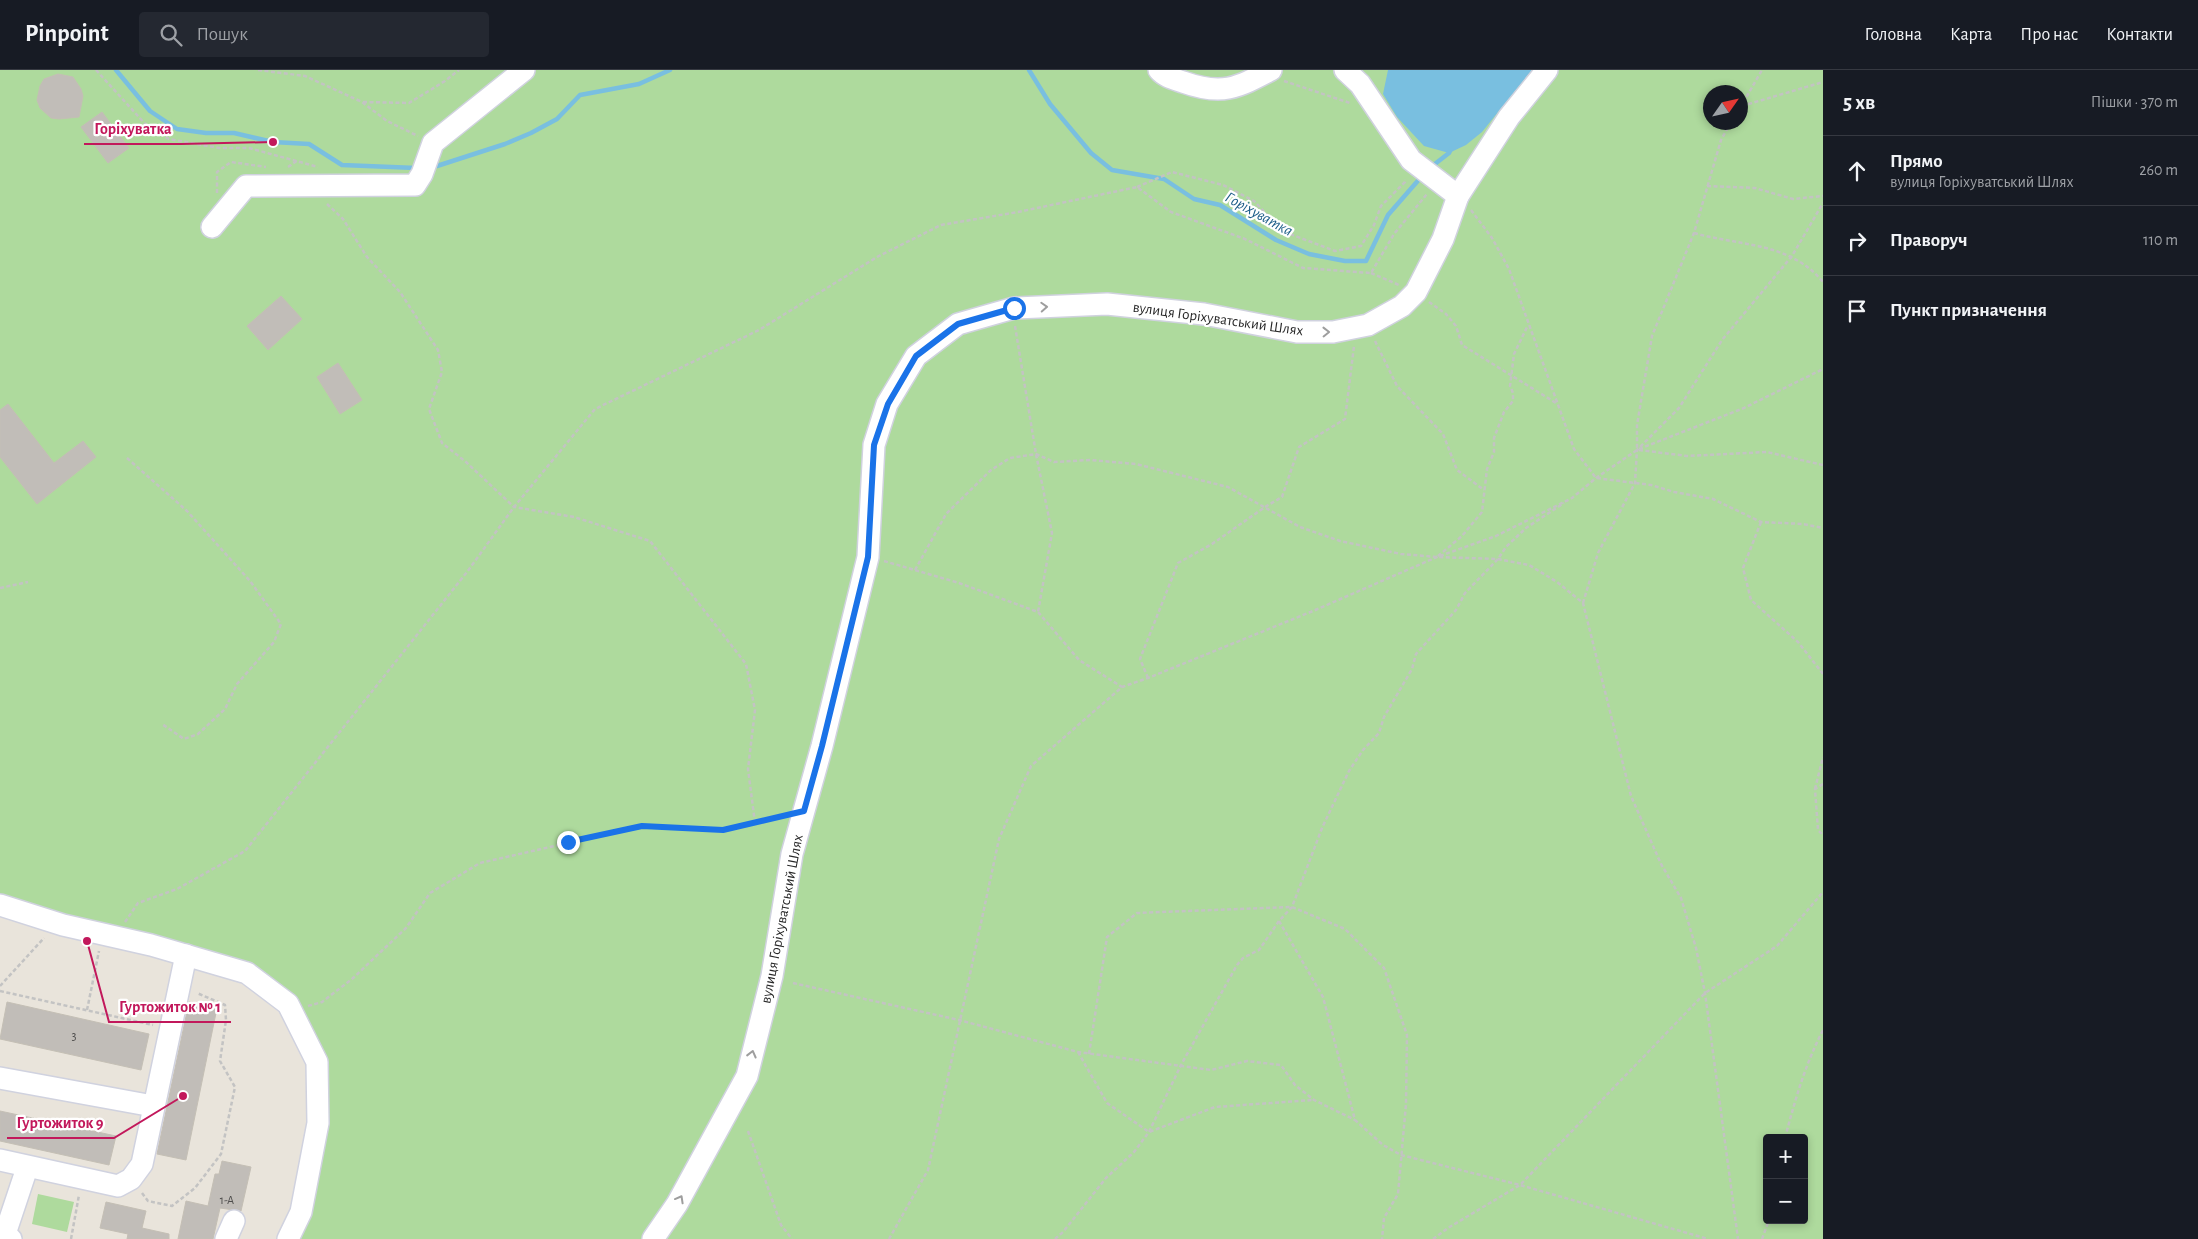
<!DOCTYPE html>
<html lang="uk">
<head>
<meta charset="utf-8">
<style>
  :root { --surface:#171b24; --page:#242831; --text:#f1f3f6; --muted:#9ea1a6; --line:#363941 }
  body { margin:0; font-family:"Alegreya Sans",sans-serif; background:var(--page); color:var(--text) }
  .controls { position:absolute; right:15px; bottom:15px; display:grid; overflow:hidden; border-radius:5px; box-shadow:0 2px 8px #0003 }
  .controls button { width:45px; height:45px; display:grid; place-items:center; padding:0; border:0; border-bottom:1px solid var(--line); background:var(--surface); color:var(--text); font:25px sans-serif }
  .compass { position:absolute; left:1703px; top:15px; width:45px; height:45px; border-radius:50%; background:var(--surface); box-shadow:0 2px 8px #0003; rotate:56deg }
  .stop { position:absolute; width:15px; height:15px; margin:-11px; border:4px solid #1a73e8; border-radius:50%; background:#fff }
  .stop.end { background:#1a73e8; border-color:#fff; box-shadow:0 1px 5px #0008 }
  .list { margin:0; padding:0; list-style:none }
  h2 { display:flex; justify-content:space-between; align-items:center; height:65px; margin:0; padding:0 20px; font-size:21px }
  h2 small { font-size:16px; font-weight:400; color:var(--muted) }
  .list li { display:grid; grid-template-columns:32px 1fr auto; gap:15px; align-items:center; box-sizing:border-box; height:70px; padding:0 20px; border-top:1px solid var(--line) }
  .list b { display:block; font-size:19px; white-space:nowrap }
  .list p { margin:0; font-size:16px; white-space:nowrap; color:var(--muted) }
  .list em { font-size:16px; font-style:normal; color:var(--muted) }
  .icon { flex:none; width:28px; height:28px; fill:none; stroke:currentColor; stroke-width:2; stroke-linecap:round; stroke-linejoin:round }
  .map { position:relative; flex:none; width:1823px; height:1169px; overflow:hidden }
  header { display:flex; align-items:center; gap:30px; box-sizing:border-box; height:70px; padding:0 25px; background:var(--surface); border-bottom:1px solid var(--line) }
  header strong { font-size:24px }
  nav { display:flex; gap:28px; margin-inline-start:auto; font-size:18px }
  .search { width:350px; height:45px; background:var(--page); display:flex; align-items:center; gap:12px; box-sizing:border-box; padding:0 18px; border-radius:5px; color:var(--muted); font-size:19px }
  main { display:flex }
  aside { flex:1; background:var(--surface) }
  .map>svg:first-child { display:block }
  .green { fill:#aeda9d; fill-rule:evenodd }
  .water { fill:#79bfe0 }
  .lines { fill:none; stroke-linecap:round; stroke-linejoin:round }
  .stream { stroke:#79bfe0; stroke-width:4.5 }
  .building { fill:#c1bdb8; stroke:#c4bfb5 }
  .minor-casing { stroke:#d0d2df; stroke-width:24 }
  .path { stroke:#c3c3c3; stroke-width:2.5; stroke-dasharray:4 2.5; stroke-linecap:butt }
  .minor { stroke:#fff; stroke-width:21 }
  .oneway { stroke:#9e9e9e }
  .route { stroke:#1a73e8; stroke-width:6 }
  .labels { text-anchor:middle; dominant-baseline:central; stroke-width:4.5; stroke-linejoin:round; paint-order:stroke }
  .number-label { font-size:12px; fill:#4e4d4c }
  .street-label { font-size:15px; fill:#282828; stroke:#fff }
  .water-label { font-size:16px; font-style:italic; fill:#1c5d88; stroke:#fff }
  .leader { fill:none; stroke:#c2185b; stroke-width:2 }
  .callout-dot { fill:#c2185b; stroke:#fff; stroke-width:2 }
  .callout-label { font-size:16px; text-anchor:middle; font-weight:bold; fill:#c2185b; stroke:#fff; stroke-width:4.5; stroke-linejoin:round; paint-order:stroke }
</style>
</head>
<body>
<header>
<strong>Pinpoint</strong>
<div class="search"><svg class="icon" aria-label="search" viewBox="0 0 24 24"><circle cx="10" cy="10" r="6"/><path d="M15 15l6 6"/></svg>Пошук</div>
<nav><a>Головна</a><a>Карта</a><a>Про нас</a><a>Контакти</a></nav>
</header>
<main>
<div class="map">
<svg width="1823" height="1169" viewBox="0 0 1823 1169">
  <rect width="100%" height="100%" fill="#e9e4db"/>
  <g class="green">
    <path d="M0 0H1823V1169H296L324 993 248 897 0 828ZM1710 22H1740V52H1710ZM1767 1068H1804V1150H1767Z"/>
    <polygon points="38,1124 74,1132 67,1162 32,1154"/>
  </g>
  <polygon class="water" points="1388,0 1532,0 1482,62 1466,75 1449,83 1424,76 1397,47 1383,24"/>
  <g class="lines">
    <g class="stream">
      <polyline points="116,0 150,41 177,59 206,63 234,63 273,72 309,74 342,95 416,98"/>
      <polyline points="1029,0 1050,34 1091,83 1112,100 1164,109 1194,129 1220,135 1276,170 1309,184 1345,191 1366,191 1388,145 1422,106"/>
      <polyline points="437,96 505,74 531,63 557,49 580,25 639,14 670,0"/>
      <polyline points="1431,97 1449,83 1451,79"/>
    </g>
  </g>
  <g class="building">
    <polygon points="58,4 73,7 81,19 83,26 79,47 59,49 51,48 40,38 37,30 40,16 44,9"/>
    <polygon points="102,42 129,78 108,93 81,57"/>
    <polygon points="281,226 302,249 268,280 247,256"/>
    <polygon points="338,293 362,330 340,344 317,307"/>
    <polygon points="8,334 54,393 83,371 96,387 37,434 0,387 0,340"/>
    <polygon points="7,932 149,964 141,1000 0,969"/>
    <polygon points="189,932 217,938 186,1090 157,1084"/>
    <polygon points="0,1041 116,1066 109,1095 0,1071"/>
    <polygon points="222,1091 251,1097 241,1141 220,1138 213,1169 178,1169 186,1131 208,1136 215,1104 219,1104"/>
    <polygon points="106,1132 146,1141 142,1158 169,1164 169,1169 127,1169 128,1164 100,1158"/>
  </g>
  <g class="lines">
    <g class="minor-casing">
      <g id="minor">
        <path d="M1159 0C1165 7 1174 9 1183 12 1222 26 1237 18 1271 0"/>
        <polyline points="1345,0 1360,14 1411,90 1458,126"/>
        <polyline points="212,157 246,116 415,115 422,104 433,73 524,0"/>
        <polyline points="0,835 63,855 151,875 247,903 288,934 317,992 318,1053 301,1142 288,1169"/>
        <polyline points="0,1008 153,1036"/>
        <polyline points="0,1090 118,1116 131,1109 142,1094 186,885"/>
        <polyline points="11,1169 5,1164 27,1098"/>
        <polyline points="226,1169 234,1151"/>
        <polyline points="653,1169 677,1134 747,1006 772,906 792,784 822,676 868,487 874,375 887,334 916,286 958,254 1014,238 1107,234 1204,244 1297,262 1333,262 1368,255 1402,236 1416,222 1443,169 1458,126 1509,47 1547,0"/>
      </g>
    </g>
    <g class="path">
      <polyline points="96,0 148,57 169,69 219,78 249,78 318,97"/>
      <polyline points="258,0 305,6 362,32 387,51 418,66"/>
      <polyline points="1284,11 1350,33"/>
      <polyline points="363,32 409,33 445,11 459,0"/>
      <polyline points="1742,36 1823,12"/>
      <polyline points="1740,38 1762,0"/>
      <polyline points="288,97 298,90"/>
      <polyline points="1707,116 1755,118 1793,129 1823,126"/>
      <polyline points="1137,117 1172,102 1223,115 1254,131 1282,161 1335,181 1361,176 1374,155 1381,136 1405,112 1405,109"/>
      <polyline points="217,123 217,102 231,92 266,97"/>
      <polyline points="327,134 343,149 367,187 400,222 438,280 442,302 429,339 442,373 466,392 514,437 574,447 650,471 746,594 755,640 748,699 755,753"/>
      <polyline points="1471,140 1492,168 1509,199 1574,379 1596,408 1651,415 1674,422 1713,429 1761,452 1803,454 1823,458"/>
      <path d="M1694 163C1740 176 1790 172 1823 212"/>
      <polyline points="1371,203 1399,215"/>
      <polyline points="1429,232 1446,244 1456,256 1462,275 1556,333"/>
      <polyline points="1015,256 1036,384 1052,463 1038,542"/>
      <polyline points="1375,271 1397,316 1443,364 1457,400 1484,420"/>
      <polyline points="1639,379 1744,338 1823,299"/>
      <polyline points="1639,380 1687,386 1767,382 1823,395"/>
      <polyline points="127,388 187,441 250,511 281,554 274,572 237,614 225,639 198,664 184,669 162,654"/>
      <polyline points="1761,452 1743,498 1751,530 1798,572 1823,604"/>
      <polyline points="1438,486 1462,466 1482,442 1487,399 1494,382 1494,368 1504,342 1513,331 1513,323 1510,316 1514,284 1528,255"/>
      <polyline points="884,491 959,513 1038,542 1079,590 1122,617"/>
      <polyline points="915,500 946,444 991,400 1010,388 1036,384 1054,392 1090,390 1136,394 1228,417 1300,457 1340,471 1401,484 1437,487 1498,489 1529,495 1557,512 1583,533 1631,726 1661,794 1681,828 1696,878 1705,923 1738,1169"/>
      <polyline points="0,518 28,512"/>
      <polyline points="1583,533 1598,483 1635,413 1637,380 1679,338 1722,270 1792,186 1823,133"/>
      <polyline points="1148,608 1140,589 1178,493 1212,474 1265,437 1282,427 1299,377 1345,349 1354,276"/>
      <polyline points="1823,714 1815,719 1818,760 1823,765"/>
      <polyline points="1815,719 1823,687"/>
      <polyline points="1279,851 1323,927 1355,1050 1383,1075 1401,1085 1520,1115 1708,1169"/>
      <polyline points="125,852 138,833 177,819 245,781 467,502 514,437 595,339 759,260 877,187 941,155 1018,142 1137,117 1171,142 1245,169 1303,198 1371,203 1394,164 1427,124"/>
      <polyline points="793,913 959,950 1078,982 1211,1000 1247,991 1281,995 1295,1015 1314,1030 1355,1050"/>
      <polyline points="0,916 44,868"/>
      <polyline points="0,921 153,955"/>
      <polyline points="308,936 322,932 352,909 406,858 430,823 480,793 642,756 723,760 783,746"/>
      <polyline points="87,940 99,881"/>
      <polyline points="1078,982 1107,1033 1149,1062 1215,1037 1313,1030"/>
      <polyline points="1089,984 1107,867 1137,843 1292,837 1345,859 1384,898 1407,965 1406,1034 1398,1124 1384,1148 1382,1169"/>
      <polyline points="748,1061 781,1155 792,1169"/>
      <path d="M1785 1068C1795 1030 1805 995 1823 960"/>
      <polyline points="142,1123 148,1131 172,1136 195,1118 221,1084 235,1017 220,991 226,950 225,935 197,923"/>
      <polyline points="71,1169 79,1125"/>
      <polyline points="889,1169 928,1100 999,769 1031,696 1122,617 1148,608 1313,541 1437,487 1496,466 1572,428 1596,408 1637,380 1637,355 1652,266 1694,163 1721,70 1731,52"/>
      <polyline points="1055,1169 1063,1162 1106,1108 1134,1082 1149,1062 1181,995 1237,895 1243,888 1259,880 1279,851 1292,837 1322,758 1349,701 1363,680 1379,663 1384,647 1412,599 1416,584 1456,540 1465,523 1498,489 1506,477 1526,458 1564,433"/>
      <polyline points="1433,1169 1448,1158 1520,1115 1705,923 1777,876 1823,822"/>
      <polyline points="1762,1169 1769,1150"/>
    </g>
    <use href="#minor" class="minor"/>
  </g>
  <defs><path id="oneway-chevron" d="M-2-3.5L2.5 0L-2 3.5" fill="none" stroke-width="1.6" stroke-linecap="round" stroke-linejoin="round" transform="scale(1.25)"/></defs>
  <g class="oneway">
    <use href="#oneway-chevron" transform="translate(1044 237) rotate(-3)"/>
    <use href="#oneway-chevron" transform="translate(1326 262) rotate(-1)"/>
    <use href="#oneway-chevron" transform="translate(752 984) rotate(-76)"/>
    <use href="#oneway-chevron" transform="translate(680 1129) rotate(-61)"/>
  </g>
  <g class="lines">
    <polyline class="route" points="568,772 642,756 723,760 804,741 822,676 868,487 874,375 888,334 916,286 958,254 1014,238"/>
  </g>
  <g class="labels">
    <g class="number-label">
      <text x="74" y="966">3</text>
      <text x="227" y="1130">1-А</text>
    </g>
    <g class="street-label">
      <text transform="translate(1218 249) rotate(8)">вулиця Горіхуватський Шлях</text>
      <text transform="translate(782 849) rotate(-79)">вулиця Горіхуватський Шлях</text>
    </g>
    <g class="water-label">
      <text transform="translate(1259 144) rotate(29)">Горіхуватка</text>
    </g>
  </g>
  <path class="leader" d="M273 72L181 74H84M87 871L109 952H231M183 1026L114 1068H7"/>
  <g class="callout-dot">
    <circle cx="273" cy="72" r="5"/>
    <circle cx="87" cy="871" r="5"/>
    <circle cx="183" cy="1026" r="5"/>
  </g>
  <g class="callout-label">
    <text x="133" y="64">Горіхуватка</text>
    <text x="170" y="942">Гуртожиток № 1</text>
    <text x="60" y="1058">Гуртожиток 9</text>
  </g>
</svg>
<div class="controls">
<button>+</button>
<button>−</button>
</div>
<svg class="compass" viewBox="-18 -18 36 36"><path d="M0-13l5 13h-10z" fill="#e53935"/><path d="M0 13l5-13h-10z" fill="#9ea1a6"/></svg>
<div class="stop" style="left:1014px;top:238px"></div>
<div class="stop end" style="left:568px;top:772px"></div>
</div>
<aside>
<h2>5 хв<small>Пішки · 370 m</small></h2>
<ul class="list">
<li><svg class="icon" aria-label="ahead" viewBox="0 0 24 24"><path d="M12 20V5M6 11l6-6 6 6"/></svg><div><b>Прямо</b><p>вулиця Горіхуватський Шлях</p></div><em>260 m</em></li>
<li><svg class="icon" aria-label="right" viewBox="0 0 24 24"><path d="M7 20v-9h11M14 6l5 5-5 5"/></svg><div><b>Праворуч</b></div><em>110 m</em></li>
<li><svg class="icon" aria-label="arrive" viewBox="0 0 24 24"><path d="M6 21V4h12l-3 4 3 4H6"/></svg><div><b>Пункт призначення</b></div></li>
</ul>
</aside>
</main>
</body>
</html>
